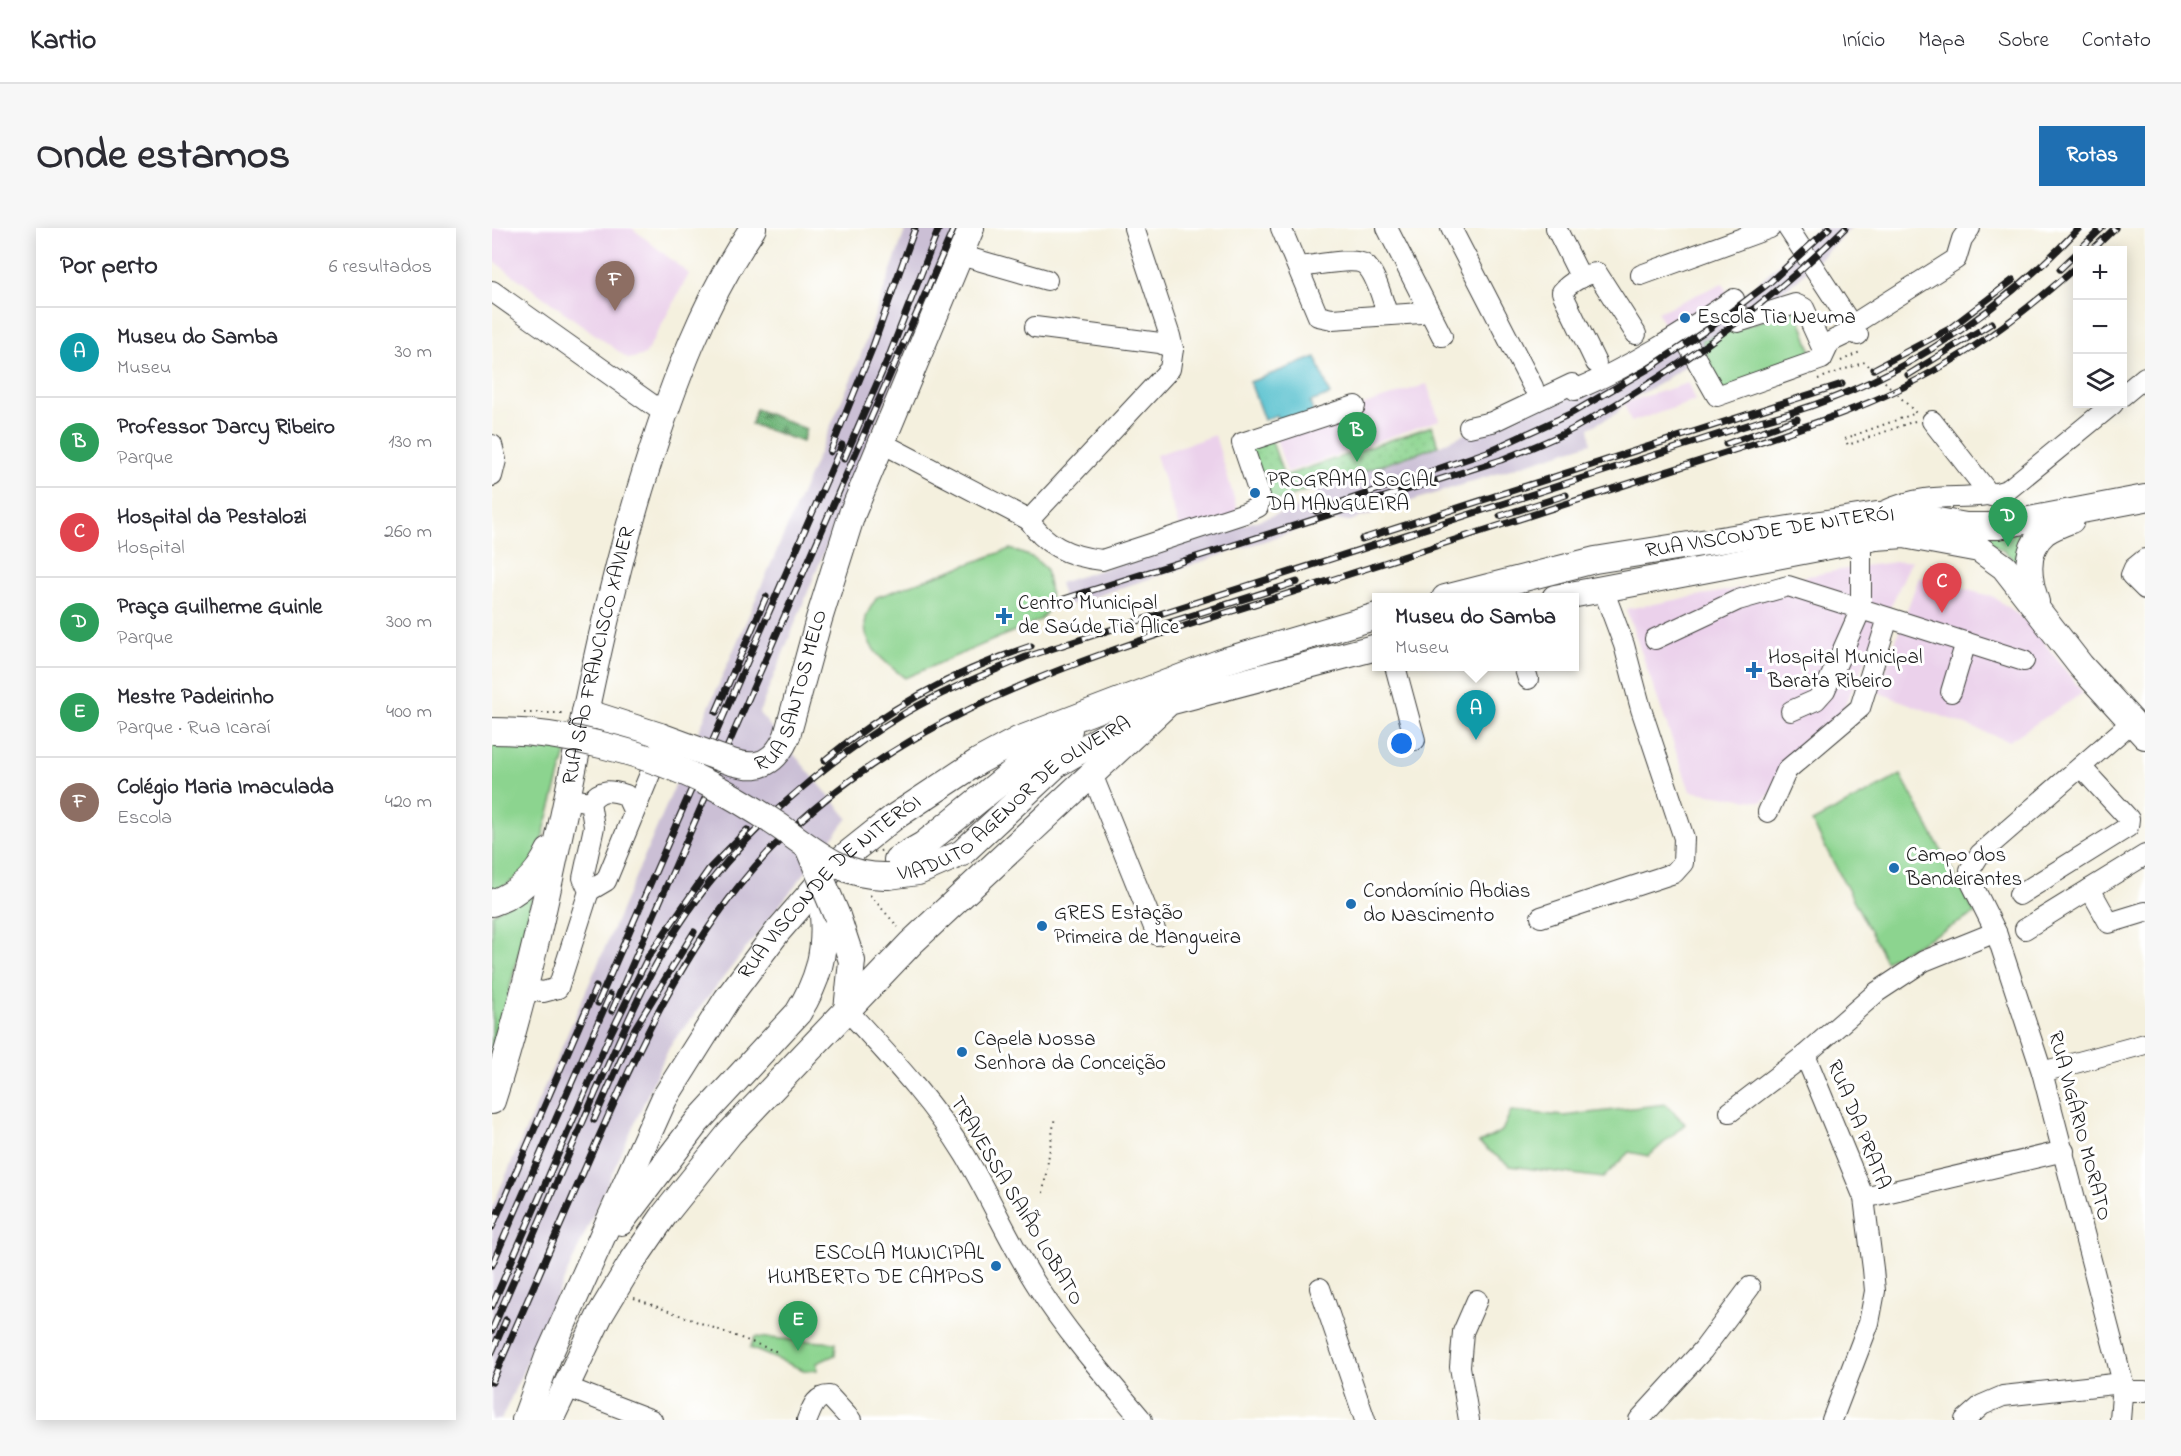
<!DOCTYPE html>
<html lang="pt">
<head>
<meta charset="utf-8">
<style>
  :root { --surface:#fff; --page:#f7f7f7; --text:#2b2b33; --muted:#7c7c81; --line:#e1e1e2; --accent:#1f6fb2 }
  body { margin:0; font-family:"Indie Flower",sans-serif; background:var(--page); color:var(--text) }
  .controls { position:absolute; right:18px; top:18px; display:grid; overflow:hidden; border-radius:0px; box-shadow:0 3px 15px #0003 }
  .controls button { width:54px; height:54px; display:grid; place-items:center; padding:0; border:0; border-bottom:2px solid var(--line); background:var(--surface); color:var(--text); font:30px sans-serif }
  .you { position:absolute; left:910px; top:516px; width:21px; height:21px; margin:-15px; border:4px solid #fff; border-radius:50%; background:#1a73e8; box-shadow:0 0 0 9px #1a73e833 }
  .badge { display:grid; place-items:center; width:39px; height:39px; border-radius:50%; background:var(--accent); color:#fff; font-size:20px; font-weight:700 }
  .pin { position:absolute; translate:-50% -50px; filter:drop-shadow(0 2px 3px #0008) }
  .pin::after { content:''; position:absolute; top:32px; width:21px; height:18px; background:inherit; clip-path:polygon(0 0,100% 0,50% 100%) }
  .popup { position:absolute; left:880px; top:365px; width:207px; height:78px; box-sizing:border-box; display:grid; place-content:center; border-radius:0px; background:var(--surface); filter:drop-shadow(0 2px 4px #0005); font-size:20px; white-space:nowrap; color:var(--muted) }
  .popup b { font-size:22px; color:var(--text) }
  .popup::after { content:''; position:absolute; left:50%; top:100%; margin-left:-12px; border:12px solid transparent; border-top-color:var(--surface) }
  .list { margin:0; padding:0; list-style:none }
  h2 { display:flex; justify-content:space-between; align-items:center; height:78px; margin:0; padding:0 24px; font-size:26px }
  h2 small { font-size:20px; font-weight:400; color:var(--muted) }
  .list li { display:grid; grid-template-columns:39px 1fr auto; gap:18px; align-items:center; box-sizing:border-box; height:90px; padding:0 24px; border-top:2px solid var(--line) }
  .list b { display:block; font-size:22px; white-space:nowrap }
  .list p { margin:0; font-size:20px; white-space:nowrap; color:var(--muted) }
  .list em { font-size:20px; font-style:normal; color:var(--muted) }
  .icon { flex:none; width:33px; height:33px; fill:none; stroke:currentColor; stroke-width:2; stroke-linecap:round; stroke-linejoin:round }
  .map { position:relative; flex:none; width:1653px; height:1192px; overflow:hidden; border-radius:0px }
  header { display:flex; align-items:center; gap:36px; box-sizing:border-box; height:84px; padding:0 30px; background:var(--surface); border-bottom:2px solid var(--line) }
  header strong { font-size:28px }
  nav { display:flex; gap:33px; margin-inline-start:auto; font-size:21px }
  .intro { display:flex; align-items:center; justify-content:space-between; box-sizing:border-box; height:144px; padding:0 36px }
  h1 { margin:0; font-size:42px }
  .button { padding:15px 27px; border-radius:0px; background:var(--accent); color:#fff; font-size:21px; font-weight:700 }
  main { display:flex; gap:36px; padding:0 36px }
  aside { flex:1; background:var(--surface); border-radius:0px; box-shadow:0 3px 15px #0003 }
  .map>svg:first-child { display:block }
  .built { fill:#ebd1eb }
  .industrial { fill:#cbbfd5 }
  .green { fill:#8cd48f; stroke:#547856; stroke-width:1.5 }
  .forest { fill:url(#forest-firs); stroke:#46694b; stroke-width:1.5 }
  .garden { fill:url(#garden-dots); stroke:#547856; stroke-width:1.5 }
  .water { fill:#53bfcd; stroke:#386e74; stroke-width:1.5 }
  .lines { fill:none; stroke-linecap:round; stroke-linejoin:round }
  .minor-casing { stroke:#3c3c39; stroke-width:22 }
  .major-casing { stroke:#3c3c39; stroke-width:28 }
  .path { stroke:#3c3c39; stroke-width:2; stroke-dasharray:1.5 4.5; stroke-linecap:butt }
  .minor { stroke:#fff; stroke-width:20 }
  .major { stroke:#fff; stroke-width:26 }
  .rail-casing { stroke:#1c1c1c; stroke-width:7 }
  .rail { stroke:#fff; stroke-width:4.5; stroke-dasharray:14; stroke-linecap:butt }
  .major-bridge-casing { stroke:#3c3c39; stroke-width:28; stroke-linecap:butt }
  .path-bridge { stroke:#3c3c39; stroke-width:2; stroke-dasharray:1.5 4.5; stroke-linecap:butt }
  .major-bridge { stroke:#fff; stroke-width:26 }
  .poi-dot { fill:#1f6fb2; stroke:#fff; stroke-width:2 }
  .labels { text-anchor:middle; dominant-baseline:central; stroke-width:6; stroke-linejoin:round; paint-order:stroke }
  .poi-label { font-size:21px; fill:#1c1c1c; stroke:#fff; text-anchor:start }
  .street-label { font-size:21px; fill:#1c1c1c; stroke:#fff }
</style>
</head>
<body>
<header>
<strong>Kartio</strong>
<nav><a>Início</a><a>Mapa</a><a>Sobre</a><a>Contato</a></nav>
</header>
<div class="intro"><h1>Onde estamos</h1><a class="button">Rotas</a></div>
<main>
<aside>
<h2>Por perto<small>6 resultados</small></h2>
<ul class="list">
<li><span class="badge" style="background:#0f9aa8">A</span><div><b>Museu do Samba</b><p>Museu</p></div><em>30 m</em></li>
<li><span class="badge" style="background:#2e9e5b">B</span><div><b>Professor Darcy Ribeiro</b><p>Parque</p></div><em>130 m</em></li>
<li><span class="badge" style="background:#e0444e">C</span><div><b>Hospital da Pestalozi</b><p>Hospital</p></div><em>260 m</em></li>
<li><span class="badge" style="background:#2e9e5b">D</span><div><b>Praça Guilherme Guinle</b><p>Parque</p></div><em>300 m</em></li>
<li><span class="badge" style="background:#2e9e5b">E</span><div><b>Mestre Padeirinho</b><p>Parque · Rua Icaraí</p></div><em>400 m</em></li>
<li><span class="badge" style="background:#8d6e63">F</span><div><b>Colégio Maria Imaculada</b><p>Escola</p></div><em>420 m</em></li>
</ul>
</aside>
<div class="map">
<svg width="1653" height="1192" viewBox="0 0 1653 1192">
  <defs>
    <pattern id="forest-firs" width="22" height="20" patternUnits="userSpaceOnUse" patternTransform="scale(1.5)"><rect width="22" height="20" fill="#71b67a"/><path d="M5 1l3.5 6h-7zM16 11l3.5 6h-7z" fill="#5c9363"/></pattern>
    <pattern id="garden-dots" width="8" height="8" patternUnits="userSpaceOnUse" patternTransform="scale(1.5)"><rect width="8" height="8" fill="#8cd48f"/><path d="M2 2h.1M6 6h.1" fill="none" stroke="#78b57b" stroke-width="1.8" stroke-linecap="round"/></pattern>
  </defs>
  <rect width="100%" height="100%" fill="#fff"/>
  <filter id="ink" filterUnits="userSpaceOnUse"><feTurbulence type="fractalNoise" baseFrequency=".0167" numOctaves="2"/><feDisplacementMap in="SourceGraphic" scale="12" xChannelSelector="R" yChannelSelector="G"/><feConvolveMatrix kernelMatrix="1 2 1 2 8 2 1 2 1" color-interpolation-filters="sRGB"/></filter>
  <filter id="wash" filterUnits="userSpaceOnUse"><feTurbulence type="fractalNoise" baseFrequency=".008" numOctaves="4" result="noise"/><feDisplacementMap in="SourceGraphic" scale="24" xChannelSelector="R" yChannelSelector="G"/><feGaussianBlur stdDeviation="1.35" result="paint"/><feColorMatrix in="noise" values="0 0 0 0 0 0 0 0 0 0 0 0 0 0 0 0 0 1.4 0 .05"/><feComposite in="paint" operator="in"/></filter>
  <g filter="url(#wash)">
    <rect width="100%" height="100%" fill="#f4f0de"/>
    <g class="built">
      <polygon points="0,0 140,0 197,46 153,127 137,131 0,32"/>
      <polygon points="1231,55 1244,89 1178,114 1166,84"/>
      <polygon points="1196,155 1203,173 1139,194 1132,175"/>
      <polygon points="935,156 947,192 795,244 783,207"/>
      <polygon points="723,207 747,287 688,302 664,227"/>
      <polygon points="1420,332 1341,503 1270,574 1198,563 1134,381 1371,338"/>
      <polygon points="1427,349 1502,369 1536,394 1591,465 1517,513 1385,464"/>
    </g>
    <g class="industrial">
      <polygon points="414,0 469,0 384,195 267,485 356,590 177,819 9,1192 0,1192 0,980 366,135"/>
      <polygon points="1327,0 1359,0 1306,51 1228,114 1167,156 1132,175 1125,185 1097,200 1099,215 858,293 836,292 574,378 567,355 824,274 824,257 946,218 1202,103 1260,60"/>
    </g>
    <g class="green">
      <polygon points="1305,81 1323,135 1228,166 1210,112"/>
      <polygon points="1525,303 1532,314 1527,336 1512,323 1487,308"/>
      <path d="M518 321 542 330 554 341 560 377 548 392 413 450C395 436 368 417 374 390 375 383 382 375 385 369Z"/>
      <polygon points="0,510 75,521 49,614 36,642 0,666"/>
      <polygon points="1409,547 1483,686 1394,733 1320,594"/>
      <polygon points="43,660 0,831 0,686"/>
      <polygon points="1174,876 1193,896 1157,928 1137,924 1111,950 1018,938 987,915 1010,903 1019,883 1072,888"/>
      <polygon points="263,1109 344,1115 343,1127 325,1135 325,1142 314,1143 258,1120"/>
    </g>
    <polygon class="forest" points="264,181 314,201 310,214 259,196"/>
    <polygon class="garden" points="940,198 946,218 772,277 753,220 779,211 792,248"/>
    <polygon class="water" points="824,129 838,167 818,174 822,187 790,199 785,187 772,192 758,154"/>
  </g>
  <g filter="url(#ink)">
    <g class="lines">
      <g class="minor-casing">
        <g id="minor">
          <polyline points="789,0 826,88 840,91 929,85"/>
          <polyline points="895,0 950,108"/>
          <polyline points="959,0 1041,159"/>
          <polyline points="1064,0 1089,50"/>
          <polyline points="1296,0 1366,107"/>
          <polyline points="468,27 555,52"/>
          <path d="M806 39C820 38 861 29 872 36 885 45 890 73 896 87"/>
          <polyline points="1149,47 1278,0"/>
          <polyline points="0,63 172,185"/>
          <polyline points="1360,97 1464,31 1470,11 1478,0"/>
          <polyline points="543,99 668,115 681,121"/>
          <polyline points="1190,106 1225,168 1330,131 1338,114 1363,102"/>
          <path d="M1104 135 1072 69 1070 64C1077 55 1094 45 1105 45L1144 106"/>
          <polyline points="1630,168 1653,149"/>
          <polyline points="1440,193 1499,268"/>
          <path d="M977 199 1000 194 1080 156 1083 162C1140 138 1190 106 1242 71L1246 94 1303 76 1312 80 1332 124"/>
          <polyline points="390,215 537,292"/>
          <polyline points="0,217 4,232 0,248"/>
          <path d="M1388 285C1403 278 1417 273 1433 271 1462 267 1490 272 1517 261L1621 176"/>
          <path d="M537 292C553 318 580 329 610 332L753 285 766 279 768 268 750 215 863 178"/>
          <polyline points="537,292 678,141 681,121 678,108 642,0"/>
          <polyline points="1653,331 1642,340 1639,347 1653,361"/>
          <polyline points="1163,411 1246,372 1296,358 1369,381 1369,300"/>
          <polyline points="903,438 923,512"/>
          <polyline points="1032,438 1036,451"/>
          <polyline points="1459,464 1474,414"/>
          <polyline points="1299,483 1324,472 1333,462 1369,381 1532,433"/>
          <polyline points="600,546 665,707"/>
          <path d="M98 574C109 560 118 562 134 567L141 582"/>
          <polyline points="1276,584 1295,542 1368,480 1396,390"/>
          <polyline points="1598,661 1617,695 1653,684"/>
          <polyline points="97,663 114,653 158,546"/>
          <polyline points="1527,667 1636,599 1637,591 1589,539"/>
          <polyline points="1049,689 1182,645 1191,635 1192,610 1149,481 1132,417 1111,361"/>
          <polyline points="1533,701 1653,627"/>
          <polyline points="31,761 51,764 66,760 97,663 91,650 102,599 98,574 75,570"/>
          <path d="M355 782C397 828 440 873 473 927 499 970 518 1016 546 1059 576 1106 614 1149 650 1192"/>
          <polyline points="1313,827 1372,970 1381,1041 1383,1063 1377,1095 1340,1192"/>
          <polyline points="1550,844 1653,816"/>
          <polyline points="1238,884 1313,827 1385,764 1432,733 1504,704"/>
          <polyline points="1372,970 1572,923"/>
          <polyline points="828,1060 873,1192"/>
          <polyline points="74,1159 160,1192"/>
          <polyline points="1630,1163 1653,1163"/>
          <path d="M315 1192C320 1180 323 1168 337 1168L359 1192"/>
          <polyline points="977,1192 968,1139 971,1104 985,1072"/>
          <polyline points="1147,1192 1211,1122 1258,1059"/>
          <polyline points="1473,1192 1490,1177 1511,1168 1631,1155"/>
          <polyline points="1628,1192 1631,1155 1550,844 1504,704 1478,652 1478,642 1488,626 1640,494"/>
        </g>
      </g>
      <g class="major-casing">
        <g id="major">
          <polyline points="360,286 479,0"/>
          <path id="s1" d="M953 370 1103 332 1385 287 1418 288 1474 298H1506L1653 270"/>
          <polyline points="1063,370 1384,309 1412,307 1487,321 1512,339 1589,438 1653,508"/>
          <path d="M1544 374C1536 351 1531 322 1553 304 1560 299 1571 295 1579 292"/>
          <polyline points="93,484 168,508"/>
          <polyline points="405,632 431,617 553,518 577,502"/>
          <path id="s2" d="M397 648 426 644 470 625 565 536 655 484"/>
          <path d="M0 675C26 666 46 647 57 623"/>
          <polyline points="345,688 360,733 355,782"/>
          <path id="s3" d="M0 873C67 667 89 447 155 239 181 156 212 72 261 0"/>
          <path d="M129 994 205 894 306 785C326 753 334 725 331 687"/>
          <path id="s4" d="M33 1192 56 1129 172 871 235 771 286 703 347 633 401 590 487 533 526 512 732 433 885 388"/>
          <polyline points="58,1192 108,1087 138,1037 173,986 238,905 419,715 677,474 885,419"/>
        </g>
      </g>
      <g class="path">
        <polyline points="1349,133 1368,124"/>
        <polyline points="1360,208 1353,211 1356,217 1423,193"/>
        <polyline points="32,485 72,485"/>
        <polyline points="378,667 406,699"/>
        <polyline points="551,965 563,888"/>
        <polyline points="142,1070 286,1124"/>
      </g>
      <use href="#minor" class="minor"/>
      <use href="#major" class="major"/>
      <g class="rail-casing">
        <g id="rail">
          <polyline points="1587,22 1610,0"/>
          <polyline points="1600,22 1623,0"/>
          <polyline points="1568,41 1586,24"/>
          <polyline points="1382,141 1457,101 1521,52"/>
          <polyline points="1416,147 1500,95"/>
          <polyline points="1234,216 1305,191"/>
          <polyline points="338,224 380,121 423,0"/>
          <polyline points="352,231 397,128 447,0"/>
          <polyline points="824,283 995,224 1078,186 1156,141 1219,99 1277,55 1337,0"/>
          <polyline points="1008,288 1074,267"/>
          <polyline points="870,311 1350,156"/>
          <path d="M572 371 1009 232C1033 222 1058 213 1081 201 1179 147 1273 79 1353 0"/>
          <polyline points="654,402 805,354"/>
          <polyline points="224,484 274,369"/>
          <path d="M333 532C394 481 464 443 539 418"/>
          <polyline points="106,775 350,217"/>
          <polyline points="120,783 462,0"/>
          <polyline points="102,892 143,800 202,704"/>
          <polyline points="0,999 104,759"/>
          <polyline points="0,1037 118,767"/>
          <polyline points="0,1078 117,809 156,729 217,641 255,602"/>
          <path d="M0 1102C34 1023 69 945 103 866 131 804 157 740 196 684 251 604 332 534 415 484 453 462 494 446 534 429L1268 193C1391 163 1501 92 1587 0"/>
          <polyline points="0,1124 14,1092"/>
          <path d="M0 1154C31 1082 63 1010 94 938 137 840 180 743 247 658 391 477 627 420 836 353 978 307 1119 261 1261 216 1317 197 1375 179 1427 151 1485 121 1537 81 1586 37"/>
        </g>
      </g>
      <use href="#rail" class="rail"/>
      <g class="major-bridge-casing">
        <g id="major-bridge">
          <path d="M0 503C70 503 155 524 217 556 241 568 265 583 287 598 323 623 351 650 397 648"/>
          <path id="s5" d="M168 508C184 514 201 520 217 526 252 539 277 549 295 508L327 391 360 286"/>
          <polyline points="316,619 345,688"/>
        </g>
      </g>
      <g class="path-bridge">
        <polyline points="1326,151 1373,134 1424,185 1360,208"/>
        <polyline points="376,625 393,622"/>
      </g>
      <use href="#major-bridge" class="major-bridge"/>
    </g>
  </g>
  <g class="poi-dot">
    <circle cx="1193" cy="90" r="6"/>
    <circle cx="763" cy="265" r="6"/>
    <path d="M509 379h6v6h6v6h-6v6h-6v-6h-6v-6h6z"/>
    <path d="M1259 433h6v6h6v6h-6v6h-6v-6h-6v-6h6z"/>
    <circle cx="1402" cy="640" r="6"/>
    <circle cx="859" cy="676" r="6"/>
    <circle cx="550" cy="698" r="6"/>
    <circle cx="470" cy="824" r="6"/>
    <circle cx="504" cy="1038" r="6"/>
  </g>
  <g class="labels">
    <g class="poi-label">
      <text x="1205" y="90">Escola Tia Neuma</text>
      <text x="775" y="253">PROGRAMA SOCIAL<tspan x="775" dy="24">DA MANGUEIRA</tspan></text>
      <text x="526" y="376">Centro Municipal<tspan x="526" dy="24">de Saúde Tia Alice</tspan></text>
      <text x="1276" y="430">Hospital Municipal<tspan x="1276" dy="24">Barata Ribeiro</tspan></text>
      <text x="1414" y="628">Campo dos<tspan x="1414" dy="24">Bandeirantes</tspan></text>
      <text x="871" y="664">Condomínio Abdias<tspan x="871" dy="24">do Nascimento</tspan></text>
      <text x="562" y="686">GRES Estação<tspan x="562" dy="24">Primeira de Mangueira</tspan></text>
      <text x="482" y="812">Capela Nossa<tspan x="482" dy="24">Senhora da Conceição</tspan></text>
      <text x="492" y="1026" text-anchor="end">ESCOLA MUNICIPAL<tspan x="492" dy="24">HUMBERTO DE CAMPOS</tspan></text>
    </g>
    <g class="street-label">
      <text stroke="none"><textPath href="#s1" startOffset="332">RUA VISCONDE DE NITERÓI</textPath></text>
      <text stroke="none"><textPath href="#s3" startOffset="458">RUA SÃO FRANCISCO XAVIER</textPath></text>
      <text stroke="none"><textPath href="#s5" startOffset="188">RUA SANTOS MELO</textPath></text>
      <text stroke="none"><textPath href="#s2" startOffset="150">VIADUTO AGENOR DE OLIVEIRA</textPath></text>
      <text stroke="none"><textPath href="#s4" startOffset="621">RUA VISCONDE DE NITERÓI</textPath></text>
      <text transform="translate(1366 897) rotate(68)">RUA DA PRATA</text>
      <text transform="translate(1587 898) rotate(75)">RUA VIGÁRIO MORATO</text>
      <text transform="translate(524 973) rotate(59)">TRAVESSA SAIÃO LOBATO</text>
    </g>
  </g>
</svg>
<div class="controls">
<button>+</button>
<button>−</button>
<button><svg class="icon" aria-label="layers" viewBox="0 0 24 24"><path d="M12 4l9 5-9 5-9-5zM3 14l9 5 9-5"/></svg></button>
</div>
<div class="you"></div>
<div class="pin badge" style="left:984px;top:512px;background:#0f9aa8">A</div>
<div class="popup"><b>Museu do Samba</b>Museu</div>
<div class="pin badge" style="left:865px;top:234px;background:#2e9e5b">B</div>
<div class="pin badge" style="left:1450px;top:385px;background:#e0444e">C</div>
<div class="pin badge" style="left:1516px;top:319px;background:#2e9e5b">D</div>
<div class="pin badge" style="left:306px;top:1123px;background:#2e9e5b">E</div>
<div class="pin badge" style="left:123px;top:83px;background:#8d6e63">F</div>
</div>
</main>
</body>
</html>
